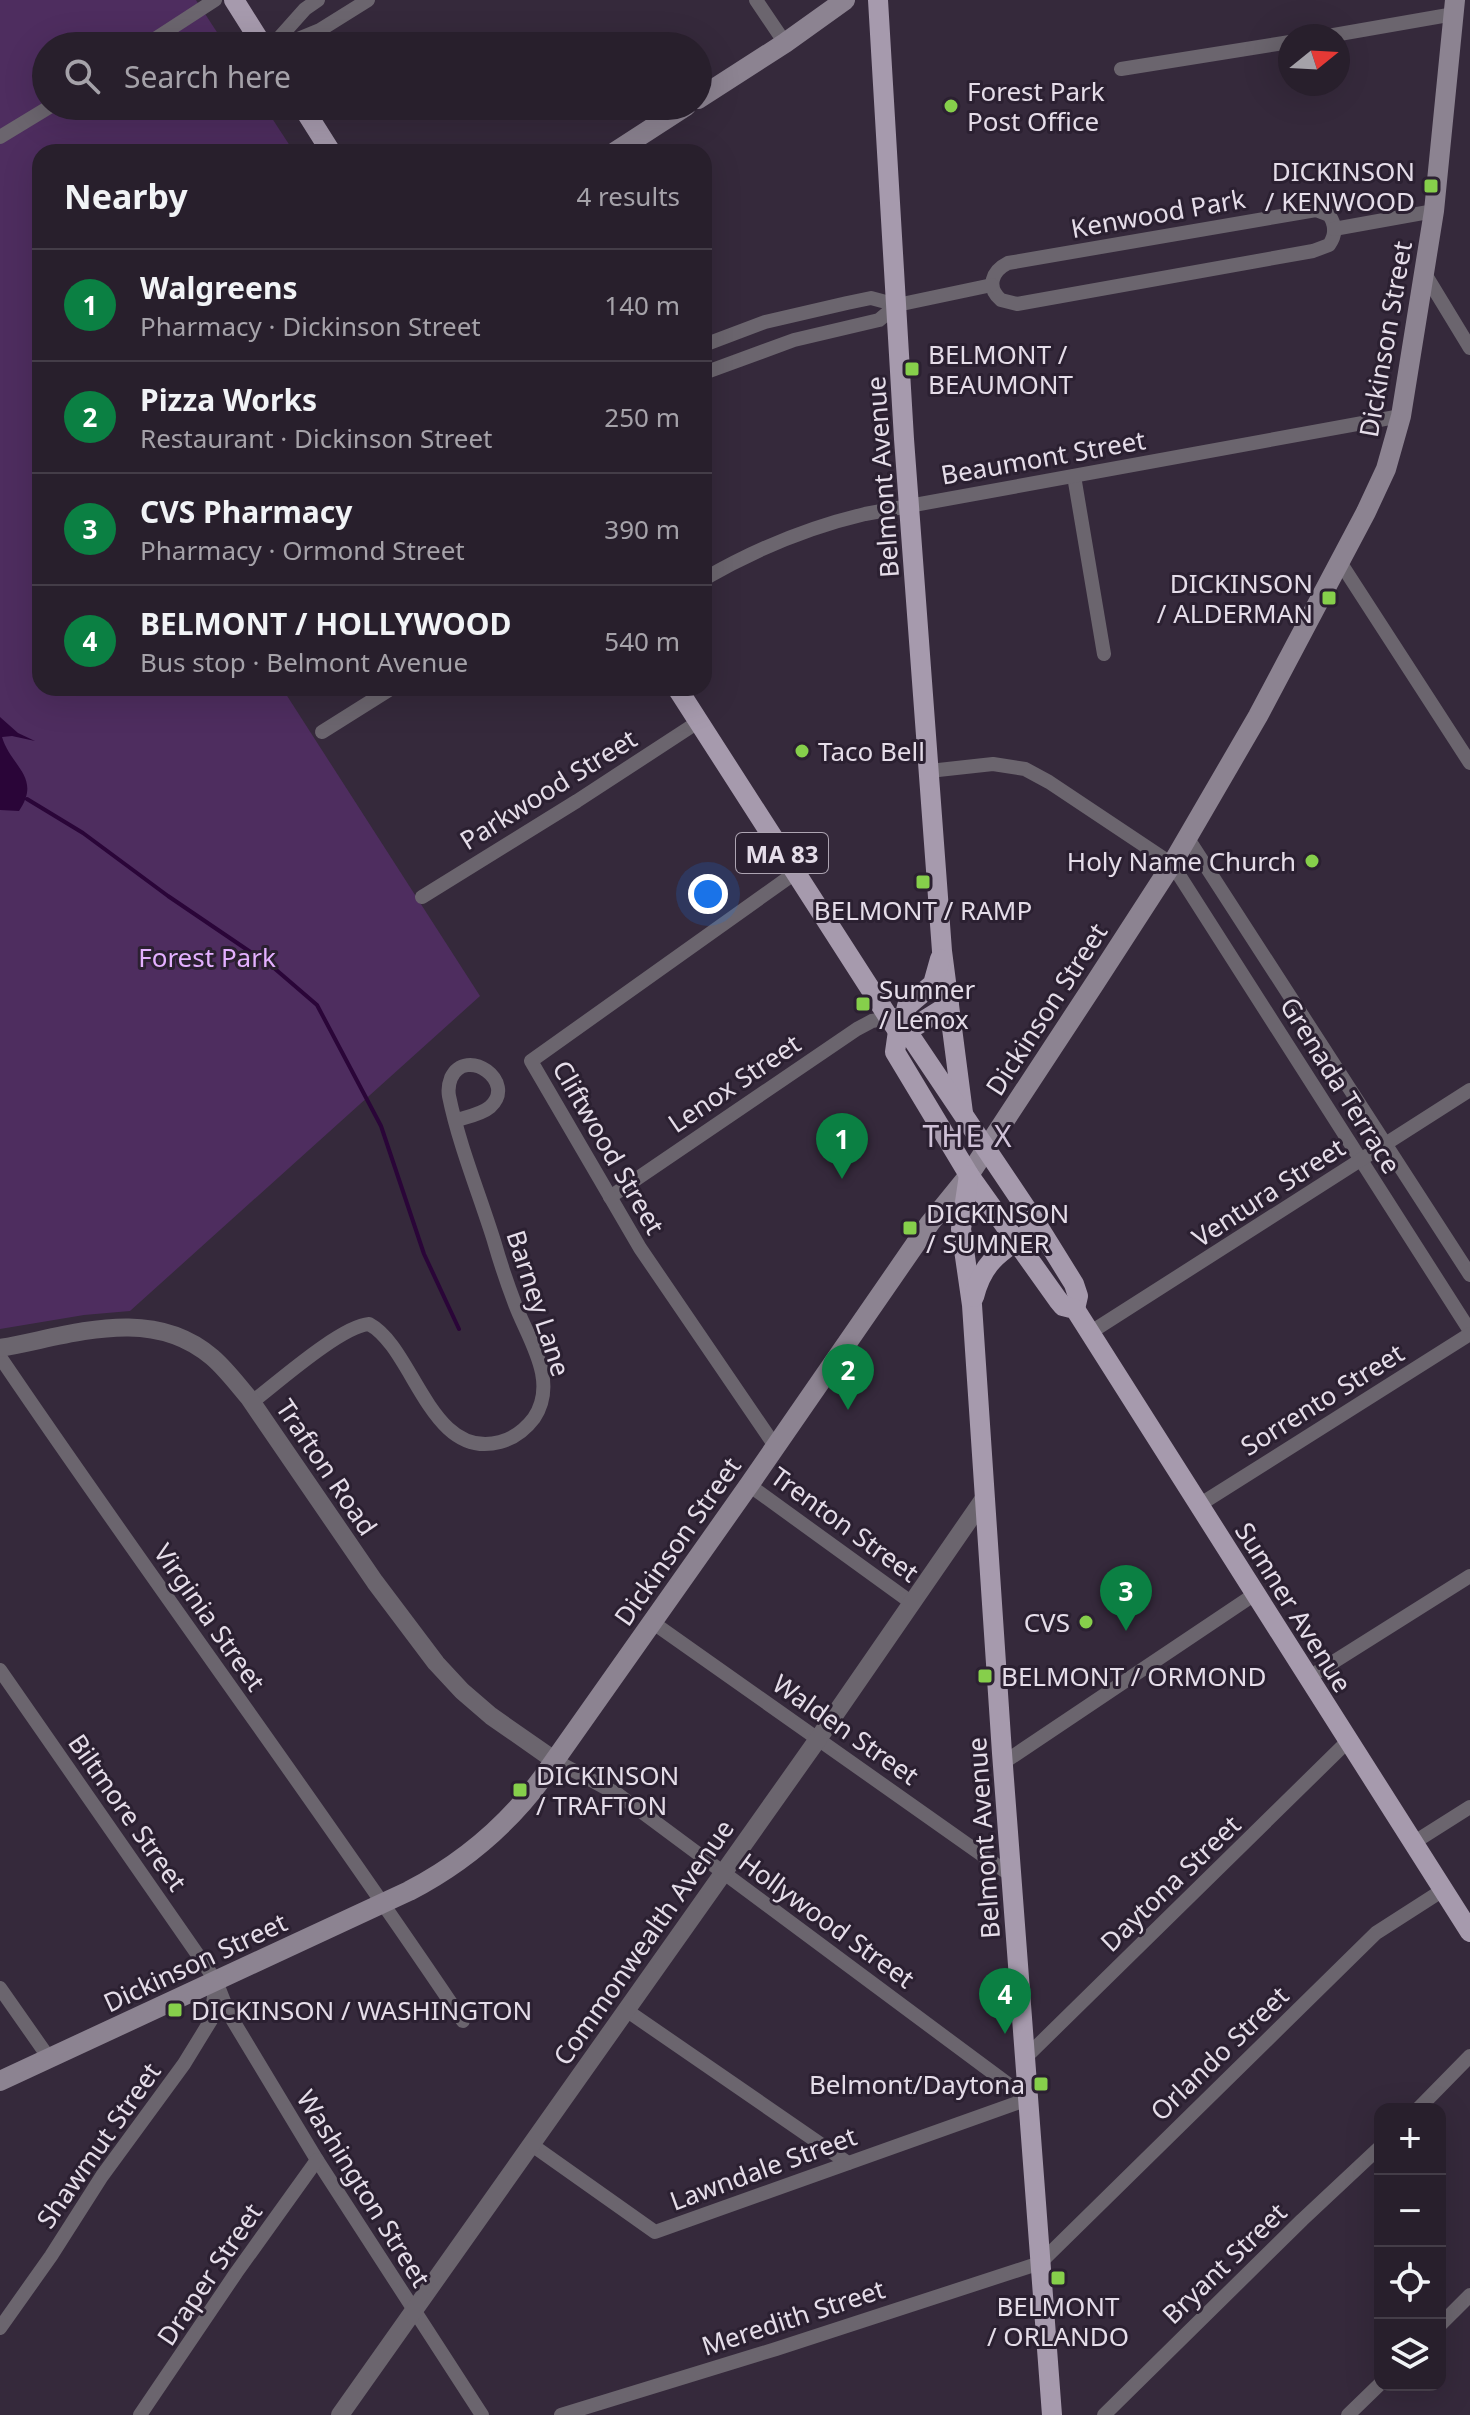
<!DOCTYPE html>
<html lang="en">
<head>
<meta charset="utf-8">
<style>
  :root { --surface:#281f2c; --page:#342c38; --text:#f1f3f6; --muted:#a5a2a9; --line:#443d48; --accent:#0b8043 }
  body { margin:0; font-family:"Noto Sans",sans-serif; background:var(--page); color:var(--text) }
  .controls { position:absolute; right:24px; bottom:24px; display:grid; overflow:hidden; border-radius:16px; box-shadow:0 8px 32px #0002 }
  .controls button { width:72px; height:72px; display:grid; place-items:center; padding:0; border:0; border-bottom:2px solid var(--line); background:var(--surface); color:var(--text); font:40px sans-serif }
  .compass { position:absolute; left:1278px; top:24px; width:72px; height:72px; border-radius:50%; background:var(--surface); box-shadow:0 8px 32px #0002; rotate:72deg }
  .you { position:absolute; left:708px; top:894px; width:28px; height:28px; margin:-20px; border:6px solid #fff; border-radius:50%; background:#1a73e8; box-shadow:0 0 0 12px #1a73e833 }
  .badge { display:grid; place-items:center; width:52px; height:52px; border-radius:50%; background:var(--accent); color:#fff; font-size:26px; font-weight:700 }
  .pin { position:absolute; translate:-50% -66px; filter:drop-shadow(0 2px 4px #0008) }
  .pin::after { content:''; position:absolute; top:42px; width:28px; height:24px; background:inherit; clip-path:polygon(0 0,100% 0,50% 100%) }
  .list { margin:0; padding:0; list-style:none }
  h2 { display:flex; justify-content:space-between; align-items:center; height:104px; margin:0; padding:0 32px; font-size:34px }
  h2 small { font-size:26px; font-weight:400; color:var(--muted) }
  .list li { display:grid; grid-template-columns:52px 1fr auto; gap:24px; align-items:center; box-sizing:border-box; height:112px; padding:0 32px; border-top:2px solid var(--line) }
  .list b { display:block; font-size:30px; white-space:nowrap }
  .list p { margin:0; font-size:26px; white-space:nowrap; color:var(--muted) }
  .list em { font-size:26px; font-style:normal; color:var(--muted) }
  .icon { flex:none; width:44px; height:44px; fill:none; stroke:currentColor; stroke-width:2; stroke-linecap:round; stroke-linejoin:round }
  .map { position:relative; flex:none; width:1470px; height:2415px; overflow:hidden }
  .search { position:absolute; background:var(--surface); box-shadow:0 8px 32px #0002; left:32px; top:32px; width:680px; height:88px; display:flex; align-items:center; gap:20px; box-sizing:border-box; padding:0 28px; border-radius:44px; color:var(--muted); font-size:30px }
  .panel { position:absolute; background:var(--surface); box-shadow:0 8px 32px #0002; left:32px; top:144px; width:680px; height:552px; border-radius:24px }
  .map>svg:first-child { display:block }
  .green { fill:#4e2d5f }
  .water { fill:#2a0538 }
  .lines { fill:none; stroke-linecap:round; stroke-linejoin:round }
  .stream { stroke:#2a0538; stroke-width:4 }
  .minor { stroke:#6b656e; stroke-width:14 }
  .tertiary { stroke:#6b656e; stroke-width:18 }
  .secondary { stroke:#8c8391; stroke-width:20 }
  .primary { stroke:#a69aad; stroke-width:20 }
  .poi-dot { fill:#86cf4b; stroke:#2b2031; stroke-width:3 }
  .labels { text-anchor:middle; dominant-baseline:central; stroke-width:6; stroke-linejoin:round; paint-order:stroke }
  .shield { fill:#2b2031; stroke:#ada4b2; stroke-width:2 }
  .shield-label { font-size:24px; font-weight:bold; fill:#e5dde9 }
  .poi-label { font-size:26px; fill:#e5dde9; stroke:#2b2031; text-anchor:start }
  .street-label { font-size:26px; fill:#e5dde9; stroke:#2b2031 }
  .park-label { font-size:26px; fill:#e4b0ff; stroke:#2b2031 }
  .quarter-label { font-size:30px; letter-spacing:2px; fill:#d0c2d8; stroke:#2b2031 }
</style>
</head>
<body>
<div class="map">
<svg width="1470" height="2415" viewBox="0 0 1470 2415">
  <rect width="100%" height="100%" fill="#35293b"/>
  <polygon class="green" points="0,0 196,0 226,46 46,46 46,106 264,106 294,152 40,152 40,688 282,688 480,996 130,1311 84,1315 0,1329"/>
  <path class="water" d="M0 717 18 733 35 741 12 736 2 737C11 767 42 777 19 811L0 810Z"/>
  <g class="lines">
    <polyline class="stream" points="27,799 83,833 168,896 274,968 317,1005 381,1126 424,1254 459,1329"/>
    <g class="minor">
      <polyline points="756,0 785,43"/>
      <polyline points="1328,36 1454,14"/>
      <polyline points="144,46 215,0"/>
      <polyline points="272,46 305,9 318,0"/>
      <polyline points="281,46 320,30 368,0"/>
      <polyline points="1121,69 1290,42"/>
      <polyline points="0,137 51,106"/>
      <path d="M1316 210 1329 215C1336 225 1336 235 1329 245L1313 251 1017 304 1001 300C986 287 992 271 1008 263Z"/>
      <polyline points="1334,229 1434,211"/>
      <polyline points="1425,274 1470,348"/>
      <polyline points="704,345 765,322 847,303 871,298 897,305 992,285"/>
      <polyline points="704,373 794,340 879,320 897,305"/>
      <polyline points="1074,476 1104,654"/>
      <polyline points="1340,562 1470,763"/>
      <path d="M704 579C754 550 810 527 865 514L1401 416"/>
      <polyline points="322,732 392,688"/>
      <polyline points="929,771 993,764 1025,769 1049,782 1172,864 1470,1331"/>
      <polyline points="1187,837 1470,1275"/>
      <polyline points="422,897 577,801 698,722"/>
      <polyline points="610,1197 857,1029 872,1021 889,1018"/>
      <polyline points="1091,1332 1470,1090"/>
      <path d="M0 1357C151 1580 313 1797 463 2021"/>
      <path d="M252 1402C277 1383 341 1326 369 1324 414 1348 430 1461 500 1442 515 1438 525 1430 534 1418 559 1381 528 1339 515 1304 507 1283 500 1262 494 1241 479 1193 459 1145 449 1096 448 1090 449 1083 451 1078 466 1045 518 1082 490 1107 482 1114 467 1117 457 1120"/>
      <polyline points="775,1446 640,1248 531,1061 795,873"/>
      <polyline points="749,1485 912,1603"/>
      <polyline points="1199,1505 1470,1334"/>
      <polyline points="652,1622 1012,1876"/>
      <polyline points="0,1670 216,1981 229,2014 317,2160 482,2415"/>
      <polyline points="1308,1678 1470,1576"/>
      <polyline points="554,1760 619,1795 1028,2099"/>
      <polyline points="1003,1763 1255,1594"/>
      <polyline points="1413,1843 1470,1807"/>
      <polyline points="0,1988 49,2058"/>
      <polyline points="626,2010 848,2163"/>
      <polyline points="1025,2058 1348,1741"/>
      <polyline points="1418,2109 1470,2056"/>
      <polyline points="532,2145 655,2232 1028,2099"/>
      <polyline points="1440,2325 1470,2295"/>
      <polyline points="0,2328 51,2256 102,2176 184,2064 211,2020 216,1981"/>
      <polyline points="140,2415 236,2273 317,2160"/>
      <polyline points="561,2415 776,2349 1040,2263 1376,1933 1443,1890"/>
      <polyline points="1104,2415 1302,2220 1380,2147"/>
      <polyline points="1348,2415 1380,2384"/>
    </g>
    <g class="tertiary">
      <path d="M0 1348C70 1336 150 1304 212 1357 226 1369 237 1384 249 1398L375 1582 436 1663 462 1691 491 1716 554 1760"/>
      <polyline points="340,2415 818,1739 985,1497"/>
    </g>
    <g class="secondary">
      <polyline points="698,99 785,43 845,0"/>
      <polyline points="615,152 686,106"/>
      <path d="M0 2081 409 1891C463 1863 507 1826 543 1777L749 1485 930 1223 969 1175 1095 983 1172 864 1258 716 1366 512 1386 469 1401 416 1434 211 1455 0"/>
    </g>
    <g class="primary">
      <polyline points="234,0 263,46"/>
      <polyline points="878,0 904,439 942,951 963,1113"/>
      <polyline points="302,106 331,152"/>
      <polyline points="677,688 889,1018 898,1031 913,1040 1038,1226 1074,1284 1078,1296 1075,1309"/>
      <polyline points="893,1018 917,1025 949,1005"/>
      <polyline points="904,1020 907,1006 933,984 940,959"/>
      <polyline points="898,1031 895,1052 969,1175 1058,1300 1063,1306 1075,1309 1470,1932"/>
      <polyline points="969,1175 961,1229 972,1305 1002,1753 1052,2415"/>
      <path d="M974 1297C982 1264 998 1253 1025 1235"/>
    </g>
  </g>
  <g class="poi-dot">
    <circle cx="951" cy="106" r="8"/>
    <rect x="1423" y="178" width="16" height="16" rx="4"/>
    <rect x="904" y="361" width="16" height="16" rx="4"/>
    <rect x="1321" y="590" width="16" height="16" rx="4"/>
    <circle cx="802" cy="751" r="8"/>
    <circle cx="1312" cy="861" r="8"/>
    <rect x="915" y="874" width="16" height="16" rx="4"/>
    <rect x="855" y="996" width="16" height="16" rx="4"/>
    <rect x="902" y="1220" width="16" height="16" rx="4"/>
    <circle cx="1086" cy="1622" r="8"/>
    <rect x="977" y="1668" width="16" height="16" rx="4"/>
    <rect x="512" y="1782" width="16" height="16" rx="4"/>
    <rect x="167" y="2002" width="16" height="16" rx="4"/>
    <rect x="1033" y="2076" width="16" height="16" rx="4"/>
    <rect x="1050" y="2270" width="16" height="16" rx="4"/>
  </g>
  <g class="labels">
    <rect class="shield" x="736" y="833" width="92" height="40" rx="6"/>
    <g class="shield-label">
      <text x="782" y="853">MA 83</text>
    </g>
    <g class="poi-label">
      <text x="967" y="91">Forest Park<tspan x="967" dy="30">Post Office</tspan></text>
      <text x="1415" y="171" text-anchor="end">DICKINSON<tspan x="1415" dy="30">/ KENWOOD</tspan></text>
      <text x="928" y="354">BELMONT /<tspan x="928" dy="30">BEAUMONT</tspan></text>
      <text x="1313" y="583" text-anchor="end">DICKINSON<tspan x="1313" dy="30">/ ALDERMAN</tspan></text>
      <text x="818" y="751">Taco Bell</text>
      <text x="1296" y="861" text-anchor="end">Holy Name Church</text>
      <text x="923" y="910" text-anchor="middle">BELMONT / RAMP</text>
      <text x="879" y="989">Sumner<tspan x="879" dy="30">/ Lenox</tspan></text>
      <text x="926" y="1213">DICKINSON<tspan x="926" dy="30">/ SUMNER</tspan></text>
      <text x="1070" y="1622" text-anchor="end">CVS</text>
      <text x="1001" y="1676">BELMONT / ORMOND</text>
      <text x="536" y="1775">DICKINSON<tspan x="536" dy="30">/ TRAFTON</tspan></text>
      <text x="191" y="2010">DICKINSON / WASHINGTON</text>
      <text x="1025" y="2084" text-anchor="end">Belmont/Daytona</text>
      <text x="1058" y="2306" text-anchor="middle">BELMONT<tspan x="1058" dy="30">/ ORLANDO</tspan></text>
    </g>
    <g class="street-label">
      <text transform="translate(1158 213) rotate(-10)">Kenwood Park</text>
      <text transform="translate(1385 339) rotate(-80)">Dickinson Street</text>
      <text transform="translate(1043 457) rotate(-10)">Beaumont Street</text>
      <text transform="translate(882 477) rotate(-94)">Belmont Avenue</text>
      <text transform="translate(548 789) rotate(-32)">Parkwood Street</text>
      <text transform="translate(1046 1009) rotate(-57)">Dickinson Street</text>
      <text transform="translate(734 1083) rotate(-34)">Lenox Street</text>
      <text transform="translate(1341 1085) rotate(58)">Grenada Terrace</text>
      <text transform="translate(609 1147) rotate(60)">Cliftwood Street</text>
      <text transform="translate(1268 1192) rotate(-33)">Ventura Street</text>
      <text transform="translate(539 1303) rotate(72)">Barney Lane</text>
      <text transform="translate(1322 1399) rotate(-32)">Sorrento Street</text>
      <text transform="translate(327 1467) rotate(56)">Trafton Road</text>
      <text transform="translate(845 1524) rotate(36)">Trenton Street</text>
      <text transform="translate(677 1541) rotate(-55)">Dickinson Street</text>
      <text transform="translate(1294 1607) rotate(58)">Sumner Avenue</text>
      <text transform="translate(210 1617) rotate(55)">Virginia Street</text>
      <text transform="translate(846 1729) rotate(35)">Walden Street</text>
      <text transform="translate(128 1812) rotate(55)">Biltmore Street</text>
      <text transform="translate(983 1838) rotate(-94)">Belmont Avenue</text>
      <text transform="translate(1170 1883) rotate(-44)">Daytona Street</text>
      <text transform="translate(827 1920) rotate(36)">Hollywood Street</text>
      <text transform="translate(643 1942) rotate(-55)">Commonwealth Avenue</text>
      <text transform="translate(195 1962) rotate(-25)">Dickinson Street</text>
      <text transform="translate(1219 2053) rotate(-44)">Orlando Street</text>
      <text transform="translate(98 2145) rotate(-55)">Shawmut Street</text>
      <text transform="translate(763 2168) rotate(-20)">Lawndale Street</text>
      <text transform="translate(364 2188) rotate(58)">Washington Street</text>
      <text transform="translate(1224 2263) rotate(-44)">Bryant Street</text>
      <text transform="translate(209 2274) rotate(-56)">Draper Street</text>
      <text transform="translate(793 2317) rotate(-18)">Meredith Street</text>
    </g>
    <g class="park-label">
      <text x="207" y="957">Forest Park</text>
    </g>
    <g class="quarter-label">
      <text x="968" y="1135">THE X</text>
    </g>
  </g>
</svg>
<div class="controls">
<button>+</button>
<button>−</button>
<button><svg class="icon" aria-label="locate" viewBox="0 0 24 24"><circle cx="12" cy="12" r="6"/><path d="M12 2v4M12 18v4M2 12h4M18 12h4"/></svg></button>
<button><svg class="icon" aria-label="layers" viewBox="0 0 24 24"><path d="M12 4l9 5-9 5-9-5zM3 14l9 5 9-5"/></svg></button>
</div>
<svg class="compass" viewBox="-18 -18 36 36"><path d="M0-13l5 13h-10z" fill="#e53935"/><path d="M0 13l5-13h-10z" fill="#a5a2a9"/></svg>
<div class="you"></div>
<div class="pin badge" style="left:842px;top:1179px">1</div>
<div class="pin badge" style="left:848px;top:1410px">2</div>
<div class="pin badge" style="left:1126px;top:1631px">3</div>
<div class="pin badge" style="left:1005px;top:2034px">4</div>
<div class="search"><svg class="icon" aria-label="search" viewBox="0 0 24 24"><circle cx="10" cy="10" r="6"/><path d="M15 15l6 6"/></svg>Search here</div>
<section class="panel">
<h2>Nearby<small>4 results</small></h2>
<ul class="list">
<li><span class="badge">1</span><div><b>Walgreens</b><p>Pharmacy · Dickinson Street</p></div><em>140 m</em></li>
<li><span class="badge">2</span><div><b>Pizza Works</b><p>Restaurant · Dickinson Street</p></div><em>250 m</em></li>
<li><span class="badge">3</span><div><b>CVS Pharmacy</b><p>Pharmacy · Ormond Street</p></div><em>390 m</em></li>
<li><span class="badge">4</span><div><b>BELMONT / HOLLYWOOD</b><p>Bus stop · Belmont Avenue</p></div><em>540 m</em></li>
</ul>
</section>
</div>
</body>
</html>
